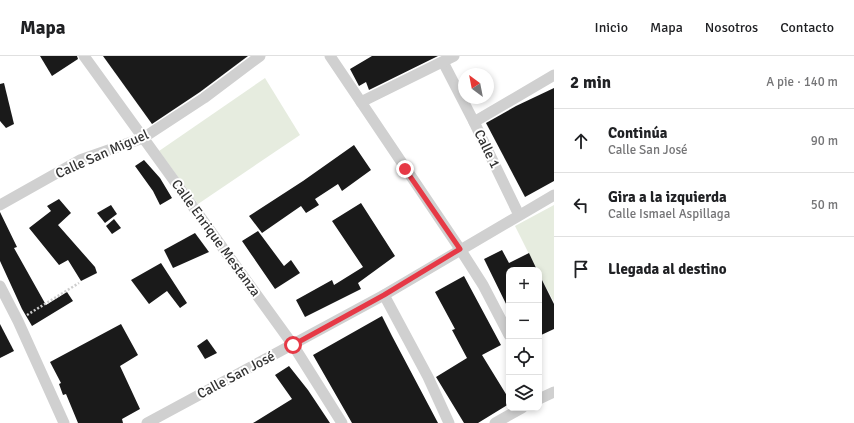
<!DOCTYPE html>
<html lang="es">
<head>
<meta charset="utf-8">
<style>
  :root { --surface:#fff; --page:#f2f2f2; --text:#202124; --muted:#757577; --line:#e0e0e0 }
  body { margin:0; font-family:Signika,sans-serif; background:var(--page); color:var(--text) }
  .controls { position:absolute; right:12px; bottom:12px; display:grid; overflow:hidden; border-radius:8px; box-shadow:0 2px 6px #0003 }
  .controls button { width:36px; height:36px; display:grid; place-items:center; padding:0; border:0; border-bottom:1px solid var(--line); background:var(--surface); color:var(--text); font:20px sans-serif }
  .compass { position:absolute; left:458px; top:12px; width:36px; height:36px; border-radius:50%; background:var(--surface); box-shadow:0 2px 6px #0003; rotate:328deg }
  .stop { position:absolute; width:12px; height:12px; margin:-9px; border:3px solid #e63946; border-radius:50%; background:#fff }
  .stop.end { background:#e63946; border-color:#fff; box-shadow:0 1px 4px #0008 }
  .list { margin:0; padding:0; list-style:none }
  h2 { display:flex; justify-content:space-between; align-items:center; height:52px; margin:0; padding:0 16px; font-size:17px }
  h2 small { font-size:13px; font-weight:400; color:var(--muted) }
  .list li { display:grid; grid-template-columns:26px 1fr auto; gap:12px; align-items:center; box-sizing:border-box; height:64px; padding:0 16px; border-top:1px solid var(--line) }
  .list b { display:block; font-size:15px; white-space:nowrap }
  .list p { margin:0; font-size:13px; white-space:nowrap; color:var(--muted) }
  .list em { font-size:13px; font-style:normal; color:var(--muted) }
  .icon { flex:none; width:22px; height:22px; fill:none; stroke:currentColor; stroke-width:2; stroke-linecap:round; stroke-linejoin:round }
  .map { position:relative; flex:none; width:554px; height:367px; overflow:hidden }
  header { display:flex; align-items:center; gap:24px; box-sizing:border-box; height:56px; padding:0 20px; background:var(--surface); border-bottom:1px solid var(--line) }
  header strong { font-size:19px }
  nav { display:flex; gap:22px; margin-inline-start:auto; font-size:14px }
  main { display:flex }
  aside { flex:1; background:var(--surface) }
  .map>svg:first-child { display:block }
  .green { fill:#e6ecdf }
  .building { fill:#1a1a1a }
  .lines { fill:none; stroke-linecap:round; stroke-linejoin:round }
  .path { stroke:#cdcdcd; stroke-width:2.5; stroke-dasharray:2 2; stroke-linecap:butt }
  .minor { stroke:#d0d0d0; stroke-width:11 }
  .route { stroke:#e63946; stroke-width:5 }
  .labels { text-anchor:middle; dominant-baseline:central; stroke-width:4; stroke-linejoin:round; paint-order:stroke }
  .street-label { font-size:14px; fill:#333; stroke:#fff }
</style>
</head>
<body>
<header>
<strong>Mapa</strong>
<nav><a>Inicio</a><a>Mapa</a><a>Nosotros</a><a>Contacto</a></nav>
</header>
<main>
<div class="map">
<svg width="554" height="367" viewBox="0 0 554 367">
  <rect width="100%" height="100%" fill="#fff"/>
  <g class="green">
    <polygon points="265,22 300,79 198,148 159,95"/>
    <polygon points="554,149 554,246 539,218 539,214 537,214 515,170"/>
  </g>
  <g class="building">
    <polygon points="40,0 77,0 78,3 52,20"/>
    <polygon points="103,0 248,0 200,36 152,68"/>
    <polygon points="372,0 438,0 369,34 366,26 359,30 350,13"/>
    <polygon points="4,27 14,68 6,72 0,65 0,28"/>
    <polygon points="554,32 554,125 525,141 486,67 516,50"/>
    <polygon points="354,89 371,114 342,135 338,128 315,143 319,149 306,157 301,150 262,177 249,160 303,125"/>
    <polygon points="144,104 160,122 172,142 160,149 153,135 135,110"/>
    <polygon points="59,143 71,157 58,169 95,211 97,217 81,225 68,204 59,209 29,172 51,155 47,150"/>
    <polygon points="361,147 395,200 358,227 361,233 305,261 296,244 332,224 334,229 363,211 332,165"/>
    <polygon points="111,149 117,158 105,167 97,157"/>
    <polygon points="0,156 17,191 14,192 46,249 67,236 73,245 32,270 22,253 0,205"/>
    <polygon points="114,163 121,172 112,178 106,170"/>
    <polygon points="258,175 284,210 291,204 300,217 275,233 242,185"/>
    <polygon points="195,177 209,196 173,212 164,194"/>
    <polygon points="502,194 509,207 529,197 537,214 509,214 509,254 484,203"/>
    <polygon points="161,207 187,247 180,252 167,235 149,248 131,224"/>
    <polygon points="539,218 554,248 554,273 539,280"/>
    <polygon points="464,220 501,289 482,299 509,343 509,348 478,367 464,367 436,321 467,302 452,274 455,273 435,236"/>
    <polygon points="382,260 392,280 438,367 352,367 313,299"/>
    <polygon points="0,268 14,295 0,302"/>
    <polygon points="121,268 138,299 120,310 140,353 122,363 123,367 78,367 66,338 63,339 59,328 61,327 50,306"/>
    <polygon points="207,283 217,297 205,303 197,290"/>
    <polygon points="289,310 308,334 330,367 253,367 292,343 275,319"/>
  </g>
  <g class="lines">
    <polyline class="path" points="27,259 79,227"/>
    <g class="minor">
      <polyline points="84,0 293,289 342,367"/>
      <polyline points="330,0 460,193 483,229 509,279"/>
      <polyline points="443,6 474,66"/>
      <polyline points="361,46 454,0"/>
      <polyline points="0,149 80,104 143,82 204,42 260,0"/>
      <polyline points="519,159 474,66 554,19"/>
      <polyline points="0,230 18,265 64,367"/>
      <polyline points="384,239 428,321 449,367"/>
      <polyline points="539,343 554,336"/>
      <polyline points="147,367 384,239 554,139"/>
      <polyline points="495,367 522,352"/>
    </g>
  </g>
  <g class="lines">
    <polyline class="route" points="293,289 384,239 460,193 405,113"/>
  </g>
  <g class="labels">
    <g class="street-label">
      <text transform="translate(487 93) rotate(64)">Calle 1</text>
      <text transform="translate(102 98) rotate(-24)">Calle San Miguel</text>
      <text transform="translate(216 182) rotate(54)">Calle Enrique Mestanza</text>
      <text transform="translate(236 319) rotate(-28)">Calle San José</text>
    </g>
  </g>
</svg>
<div class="controls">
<button>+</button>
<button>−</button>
<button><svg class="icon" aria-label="locate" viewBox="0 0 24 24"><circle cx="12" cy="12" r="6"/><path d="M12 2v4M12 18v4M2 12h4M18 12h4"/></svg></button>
<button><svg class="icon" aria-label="layers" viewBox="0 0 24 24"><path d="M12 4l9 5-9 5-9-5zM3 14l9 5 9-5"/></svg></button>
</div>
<svg class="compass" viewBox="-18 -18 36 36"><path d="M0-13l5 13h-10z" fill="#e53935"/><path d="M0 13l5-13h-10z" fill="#757577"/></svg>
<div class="stop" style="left:293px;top:289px"></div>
<div class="stop end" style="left:405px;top:113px"></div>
</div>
<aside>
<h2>2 min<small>A pie · 140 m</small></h2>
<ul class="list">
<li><svg class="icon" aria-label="ahead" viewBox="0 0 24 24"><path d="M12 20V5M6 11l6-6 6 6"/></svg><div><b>Continúa</b><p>Calle San José</p></div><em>90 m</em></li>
<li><svg class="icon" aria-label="left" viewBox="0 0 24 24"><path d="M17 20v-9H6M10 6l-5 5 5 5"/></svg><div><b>Gira a la izquierda</b><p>Calle Ismael Aspillaga</p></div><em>50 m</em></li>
<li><svg class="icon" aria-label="arrive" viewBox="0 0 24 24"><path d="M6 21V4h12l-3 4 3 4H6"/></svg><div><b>Llegada al destino</b></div></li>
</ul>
</aside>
</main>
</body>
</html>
